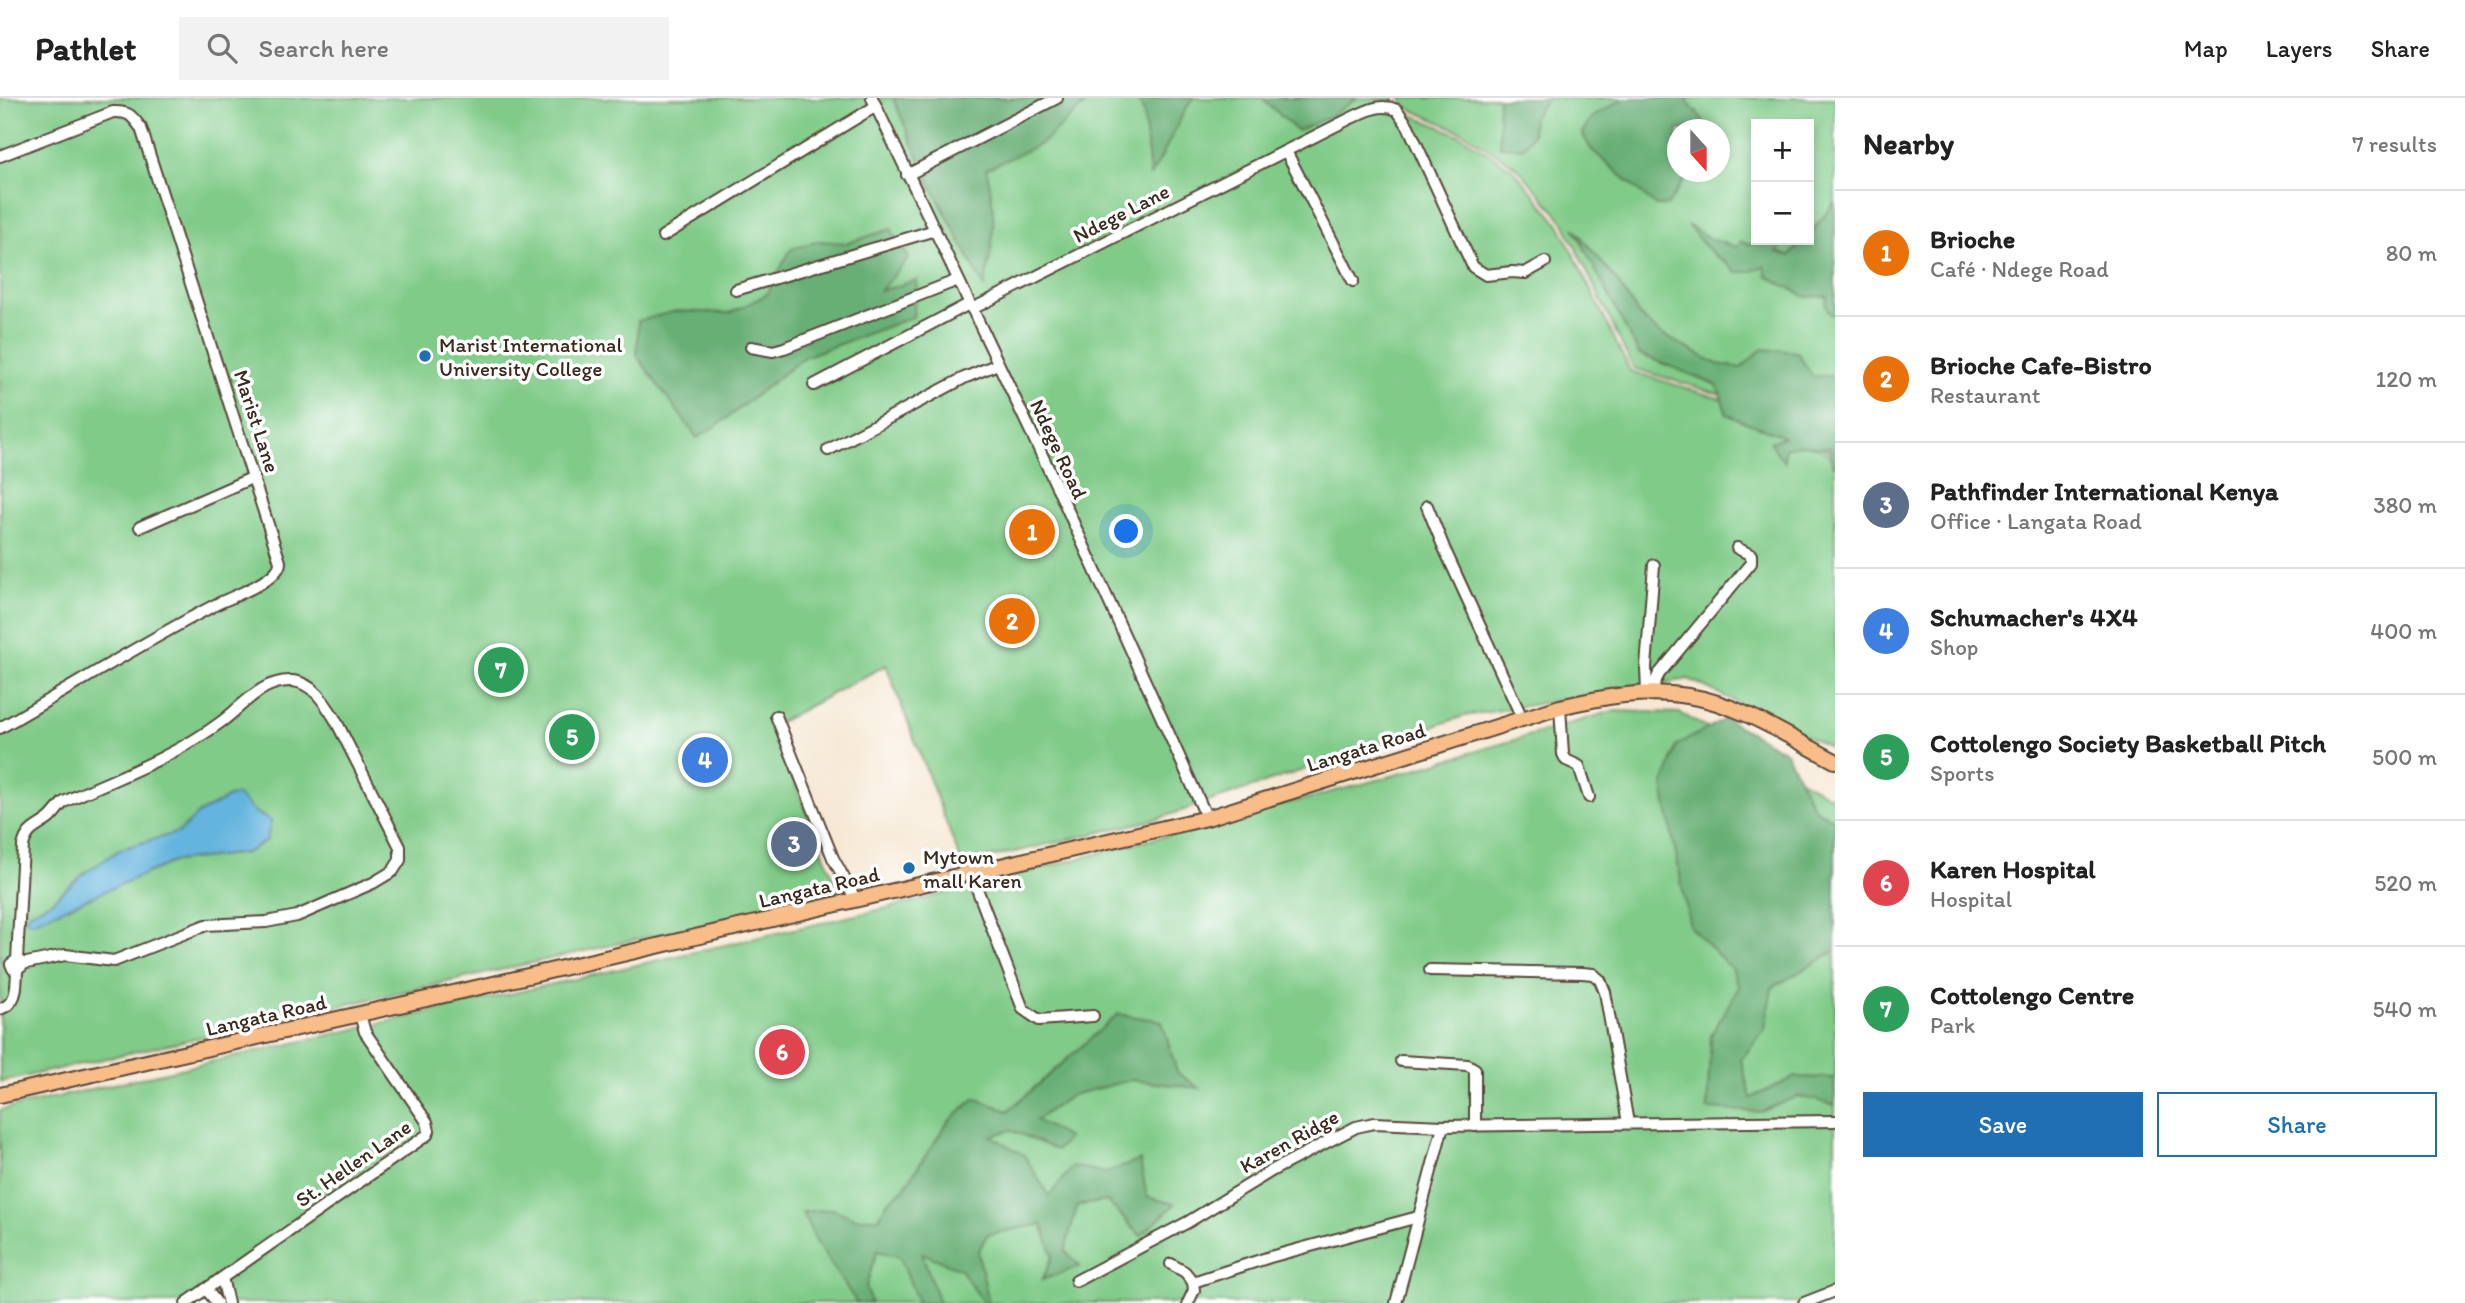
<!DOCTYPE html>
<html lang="en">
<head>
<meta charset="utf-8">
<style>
  :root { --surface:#fff; --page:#f2f2f2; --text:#222; --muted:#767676; --line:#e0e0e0; --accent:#1f6fb2 }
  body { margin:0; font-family:Itim,sans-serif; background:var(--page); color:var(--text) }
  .controls { position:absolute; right:21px; top:21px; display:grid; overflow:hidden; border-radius:0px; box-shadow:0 4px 10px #0003 }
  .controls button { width:63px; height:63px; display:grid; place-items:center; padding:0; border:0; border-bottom:2px solid var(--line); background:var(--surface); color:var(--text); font:35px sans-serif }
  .compass { position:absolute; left:1667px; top:21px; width:63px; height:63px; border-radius:50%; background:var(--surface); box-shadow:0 4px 10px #0003; rotate:159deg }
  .you { position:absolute; left:1127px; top:434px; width:24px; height:24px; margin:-18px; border:5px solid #fff; border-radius:50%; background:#1a73e8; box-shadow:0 0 0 10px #1a73e833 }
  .badge { display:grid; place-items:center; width:46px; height:46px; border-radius:50%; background:var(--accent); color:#fff; font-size:23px; font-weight:700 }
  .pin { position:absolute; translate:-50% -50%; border:4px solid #fff; box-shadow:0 2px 7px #0006 }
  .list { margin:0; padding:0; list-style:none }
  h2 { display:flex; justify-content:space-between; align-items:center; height:91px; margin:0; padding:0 28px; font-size:30px }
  h2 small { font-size:23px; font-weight:400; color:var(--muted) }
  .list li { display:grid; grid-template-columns:46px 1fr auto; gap:21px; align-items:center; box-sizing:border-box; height:126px; padding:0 28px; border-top:2px solid var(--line) }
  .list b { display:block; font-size:26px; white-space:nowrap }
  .list p { margin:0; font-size:23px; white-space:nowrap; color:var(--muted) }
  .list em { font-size:23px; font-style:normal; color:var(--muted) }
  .actions { display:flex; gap:14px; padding:21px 28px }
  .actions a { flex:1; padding:16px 0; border:2px solid var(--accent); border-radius:0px; text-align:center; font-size:24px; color:var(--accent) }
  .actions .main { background:var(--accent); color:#fff }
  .icon { flex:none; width:38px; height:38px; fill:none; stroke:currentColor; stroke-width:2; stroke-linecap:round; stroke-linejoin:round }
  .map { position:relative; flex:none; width:1835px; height:1205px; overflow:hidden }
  header { display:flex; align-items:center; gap:42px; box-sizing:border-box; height:98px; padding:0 35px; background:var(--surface); border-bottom:2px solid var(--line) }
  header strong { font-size:33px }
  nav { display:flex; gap:38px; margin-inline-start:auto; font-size:24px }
  .search { width:490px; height:63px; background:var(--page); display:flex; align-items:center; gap:18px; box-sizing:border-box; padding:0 24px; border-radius:0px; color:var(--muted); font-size:26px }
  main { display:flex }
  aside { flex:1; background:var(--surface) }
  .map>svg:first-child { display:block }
  .green { fill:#80cb88; stroke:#5e7a53; stroke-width:2; fill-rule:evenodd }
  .forest { fill:#68af74; stroke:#526c49; stroke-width:2 }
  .water { fill:#63b4de; stroke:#4f6f7e; stroke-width:2 }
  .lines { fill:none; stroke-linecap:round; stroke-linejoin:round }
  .minor-casing { stroke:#574639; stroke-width:14 }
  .major-casing { stroke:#574639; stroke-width:18 }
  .minor { stroke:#fff; stroke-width:10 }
  .major { stroke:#f8bd88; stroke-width:14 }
  .poi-dot { fill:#1f6fb2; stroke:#fff; stroke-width:2.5 }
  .labels { text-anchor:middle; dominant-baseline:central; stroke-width:7; stroke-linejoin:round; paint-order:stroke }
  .street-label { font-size:21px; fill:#3b2a1e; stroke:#fff }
  .poi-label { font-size:21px; fill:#3b2a1e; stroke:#fff; text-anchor:start }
</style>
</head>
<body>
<header>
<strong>Pathlet</strong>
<div class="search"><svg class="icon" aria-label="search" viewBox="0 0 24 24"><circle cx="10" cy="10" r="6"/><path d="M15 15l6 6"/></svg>Search here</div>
<nav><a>Map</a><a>Layers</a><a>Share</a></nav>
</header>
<main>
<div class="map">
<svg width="1835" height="1205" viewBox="0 0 1835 1205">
  <rect width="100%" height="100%" fill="#fff"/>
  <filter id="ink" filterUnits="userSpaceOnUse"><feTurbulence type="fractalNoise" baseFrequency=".0143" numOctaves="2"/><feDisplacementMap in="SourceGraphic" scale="14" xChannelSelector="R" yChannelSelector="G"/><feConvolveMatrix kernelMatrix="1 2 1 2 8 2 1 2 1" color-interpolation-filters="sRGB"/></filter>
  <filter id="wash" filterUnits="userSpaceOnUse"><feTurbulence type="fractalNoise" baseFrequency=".00686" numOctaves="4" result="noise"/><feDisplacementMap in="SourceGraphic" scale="28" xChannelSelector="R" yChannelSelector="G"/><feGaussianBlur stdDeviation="1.57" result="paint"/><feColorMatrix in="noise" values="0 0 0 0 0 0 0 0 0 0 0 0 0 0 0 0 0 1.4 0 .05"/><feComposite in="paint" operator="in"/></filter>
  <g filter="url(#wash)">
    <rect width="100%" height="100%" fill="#f6e8d4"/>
    <g class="green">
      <polygon points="0,0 1393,0 1403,13 1463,39 1514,72 1559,126 1630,273 1741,307 1835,360 1835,652 1689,581 1464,618 1157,721 962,766 886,567 772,628 840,796 0,984"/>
      <path d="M1400 0H1835V357L1745 304 1633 270 1563 123 1518 70 1464 35 1408 10ZM1756 26H1809V142H1756ZM1678 32H1720V74H1678Z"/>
      <polygon points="1613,613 1680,615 1835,701 1835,1205 0,1205 0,1012 909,805 1385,680"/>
    </g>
    <g class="forest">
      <path d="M893 0H1092L1041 46 986 71C998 115 994 145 984 189L930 85Z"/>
      <path d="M1138 0H1193C1176 24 1167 53 1150 78L1144 16Z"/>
      <polygon points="1262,0 1357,0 1333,17 1297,33"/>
      <polygon points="1498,0 1548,0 1533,19 1532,37 1523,50 1500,48"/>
      <path d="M1625 0H1686C1691 13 1704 17 1706 31L1678 32V74H1689L1668 107 1656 108 1591 51 1582 35 1591 20Z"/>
      <path d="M1835 104V217L1830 216 1826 208 1827 198 1806 199 1767 178 1765 168 1750 174H1736C1729 165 1720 162 1712 155 1703 146 1695 137 1687 127L1713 142 1737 149 1741 143 1749 147 1756 143H1786L1777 154 1790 158 1803 142H1809V137Z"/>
      <path d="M1574 130 1617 183 1639 217 1659 235 1717 266 1741 270 1762 251 1797 254 1812 278H1835V368L1832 366 1830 349C1812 351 1803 344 1785 350L1784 364 1770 344 1784 339C1766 330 1746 326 1727 316L1717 287 1639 256Z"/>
      <polygon points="891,131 909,160 880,193 917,182 913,219 804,259 722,324 697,340 637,258 638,223 676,213 730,215 766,197 791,151 819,143 847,145"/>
      <polygon points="1725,621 1786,654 1814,711 1835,722 1835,853 1772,890 1765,931 1741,962 1751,1000 1795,979 1835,980 1835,1007 1798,998 1761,1014 1707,1011 1711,937 1739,889 1731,870 1690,829 1663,689 1677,647"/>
      <polygon points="1118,916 1162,923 1177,974 1199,990 1131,982 1072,997 1036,1022 1068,1040 1057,1052 1011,1032 991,1038 1024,1057 1049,1098 1073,1068 1106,1075 1140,1062 1147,1099 1175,1106 1141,1138 1107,1103 1077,1108 1065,1153 1080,1168 1042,1182 1053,1158 1042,1126 987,1137 978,1154 989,1205 984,1205 960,1171 922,1155 939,1205 918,1205 900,1159 877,1153 866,1189 871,1205 857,1205 817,1145 802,1114 833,1111 854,1120 879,1120 887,1105 903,1091 948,1024 975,1000 1008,1013"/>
    </g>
    <polygon class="water" points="237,697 255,714 271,723 267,742 246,755 175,763 33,824 26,822 27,816 52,803 86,774 121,751 179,734 199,715 229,699"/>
  </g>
  <g filter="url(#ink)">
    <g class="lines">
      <g class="minor-casing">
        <g id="minor">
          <polyline points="872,0 1059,393 1207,720"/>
          <polyline points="1286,53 1353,183"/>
          <path d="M0 58 113 14C129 13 132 18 141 30L280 464C280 482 231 499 215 507 142 545 72 589 0 630"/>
          <polyline points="907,77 1057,0"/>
          <polyline points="663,138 876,8"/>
          <polyline points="736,192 935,132"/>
          <path d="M972 211 1349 21C1365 14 1379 4 1397 12L1408 28 1473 169 1486 177 1512 174 1525 175 1545 164"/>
          <polyline points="751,249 773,253 784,250 958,182"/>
          <polyline points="814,287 969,206"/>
          <polyline points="828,352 964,280 998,266"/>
          <polyline points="1427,408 1444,450 1523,622"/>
          <polyline points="140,429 254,379"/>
          <polyline points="1647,595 1646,569 1654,467"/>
          <polyline points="1653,595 1654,586 1659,576 1751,465 1751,457 1737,450"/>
          <polyline points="1560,609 1563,656 1566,662 1579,668 1589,699"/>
          <polyline points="776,618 833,760 856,802"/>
          <polyline points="971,775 1023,911 1039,922 1093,918"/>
          <path d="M17 862 21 864 22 868 17 872 13 871 11 866 17 862 23 748C27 732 34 731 47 722 54 717 58 709 64 704 116 680 174 659 221 624 243 608 262 581 293 583 313 585 325 605 335 621L400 749V762L393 773 373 785 297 818 266 824 206 827 114 863 65 857 22 866"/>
          <polyline points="1430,872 1582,875 1593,876 1600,882 1605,894 1628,1025"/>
          <path d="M0 911C18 905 16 889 17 872"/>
          <polyline points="1401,963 1468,967 1475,971 1475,1028"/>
          <polyline points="1171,1166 1185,1174 1193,1184 1270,1159 1418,1119"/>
          <polyline points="222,1180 228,1205"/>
          <polyline points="1076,1183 1188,1124 1273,1072 1356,1029 1374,1025 1443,1028 1835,1023"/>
          <polyline points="206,1191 217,1205"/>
          <polyline points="186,1205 427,1037 429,1033 427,1024 365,934 360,917"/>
          <polyline points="1188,1205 1194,1192 1193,1184"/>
          <polyline points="1396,1205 1443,1028"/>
          <polyline points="1804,1205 1835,1193"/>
        </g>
      </g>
      <g class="major-casing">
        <path id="major" d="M0 997 502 884 1207 720 1560 609C1602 599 1645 591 1688 598 1740 606 1789 639 1835 663"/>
      </g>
      <use href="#minor" class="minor"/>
      <use href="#major" class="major"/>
    </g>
  </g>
  <g class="poi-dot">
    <circle cx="425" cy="258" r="7"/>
    <circle cx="909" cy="770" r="7"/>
  </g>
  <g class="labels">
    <g class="street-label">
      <text transform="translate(1121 115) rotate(-27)">Ndege Lane</text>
      <text transform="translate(257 323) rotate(72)">Marist Lane</text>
      <text transform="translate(1059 351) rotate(65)">Ndege Road</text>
      <text transform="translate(1366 649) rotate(-17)">Langata Road</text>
      <text transform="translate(819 789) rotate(-13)">Langata Road</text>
      <text transform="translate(266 917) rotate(-13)">Langata Road</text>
      <text transform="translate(1289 1043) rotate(-29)">Karen Ridge</text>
      <text transform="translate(353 1065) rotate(-35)">St. Hellen Lane</text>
    </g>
    <g class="poi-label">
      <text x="439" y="246">Marist International<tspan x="439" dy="24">University College</tspan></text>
      <text x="923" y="758">Mytown<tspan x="923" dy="24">mall Karen</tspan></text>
    </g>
  </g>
</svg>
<div class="controls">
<button>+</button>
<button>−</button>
</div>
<svg class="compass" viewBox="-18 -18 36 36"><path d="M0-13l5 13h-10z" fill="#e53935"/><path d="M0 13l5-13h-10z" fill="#767676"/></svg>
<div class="you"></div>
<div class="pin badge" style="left:1032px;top:434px;background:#e8710a">1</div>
<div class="pin badge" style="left:1012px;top:523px;background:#e8710a">2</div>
<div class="pin badge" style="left:794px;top:746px;background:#5c6f8a">3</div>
<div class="pin badge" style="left:705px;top:662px;background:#3f7fe0">4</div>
<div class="pin badge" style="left:572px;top:639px;background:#2e9e5b">5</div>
<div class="pin badge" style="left:782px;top:954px;background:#e0444e">6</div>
<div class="pin badge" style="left:501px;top:572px;background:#2e9e5b">7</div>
</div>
<aside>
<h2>Nearby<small>7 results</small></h2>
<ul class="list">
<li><span class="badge" style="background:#e8710a">1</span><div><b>Brioche</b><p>Café · Ndege Road</p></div><em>80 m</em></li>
<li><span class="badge" style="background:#e8710a">2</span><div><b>Brioche Cafe-Bistro</b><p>Restaurant</p></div><em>120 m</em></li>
<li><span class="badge" style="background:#5c6f8a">3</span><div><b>Pathfinder International Kenya</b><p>Office · Langata Road</p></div><em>380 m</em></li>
<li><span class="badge" style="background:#3f7fe0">4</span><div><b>Schumacher's 4X4</b><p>Shop</p></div><em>400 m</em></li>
<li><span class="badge" style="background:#2e9e5b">5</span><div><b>Cottolengo Society Basketball Pitch</b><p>Sports</p></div><em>500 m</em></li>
<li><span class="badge" style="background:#e0444e">6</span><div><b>Karen Hospital</b><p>Hospital</p></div><em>520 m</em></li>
<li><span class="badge" style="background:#2e9e5b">7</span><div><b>Cottolengo Centre</b><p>Park</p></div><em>540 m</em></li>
</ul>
<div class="actions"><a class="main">Save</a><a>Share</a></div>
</aside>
</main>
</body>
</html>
